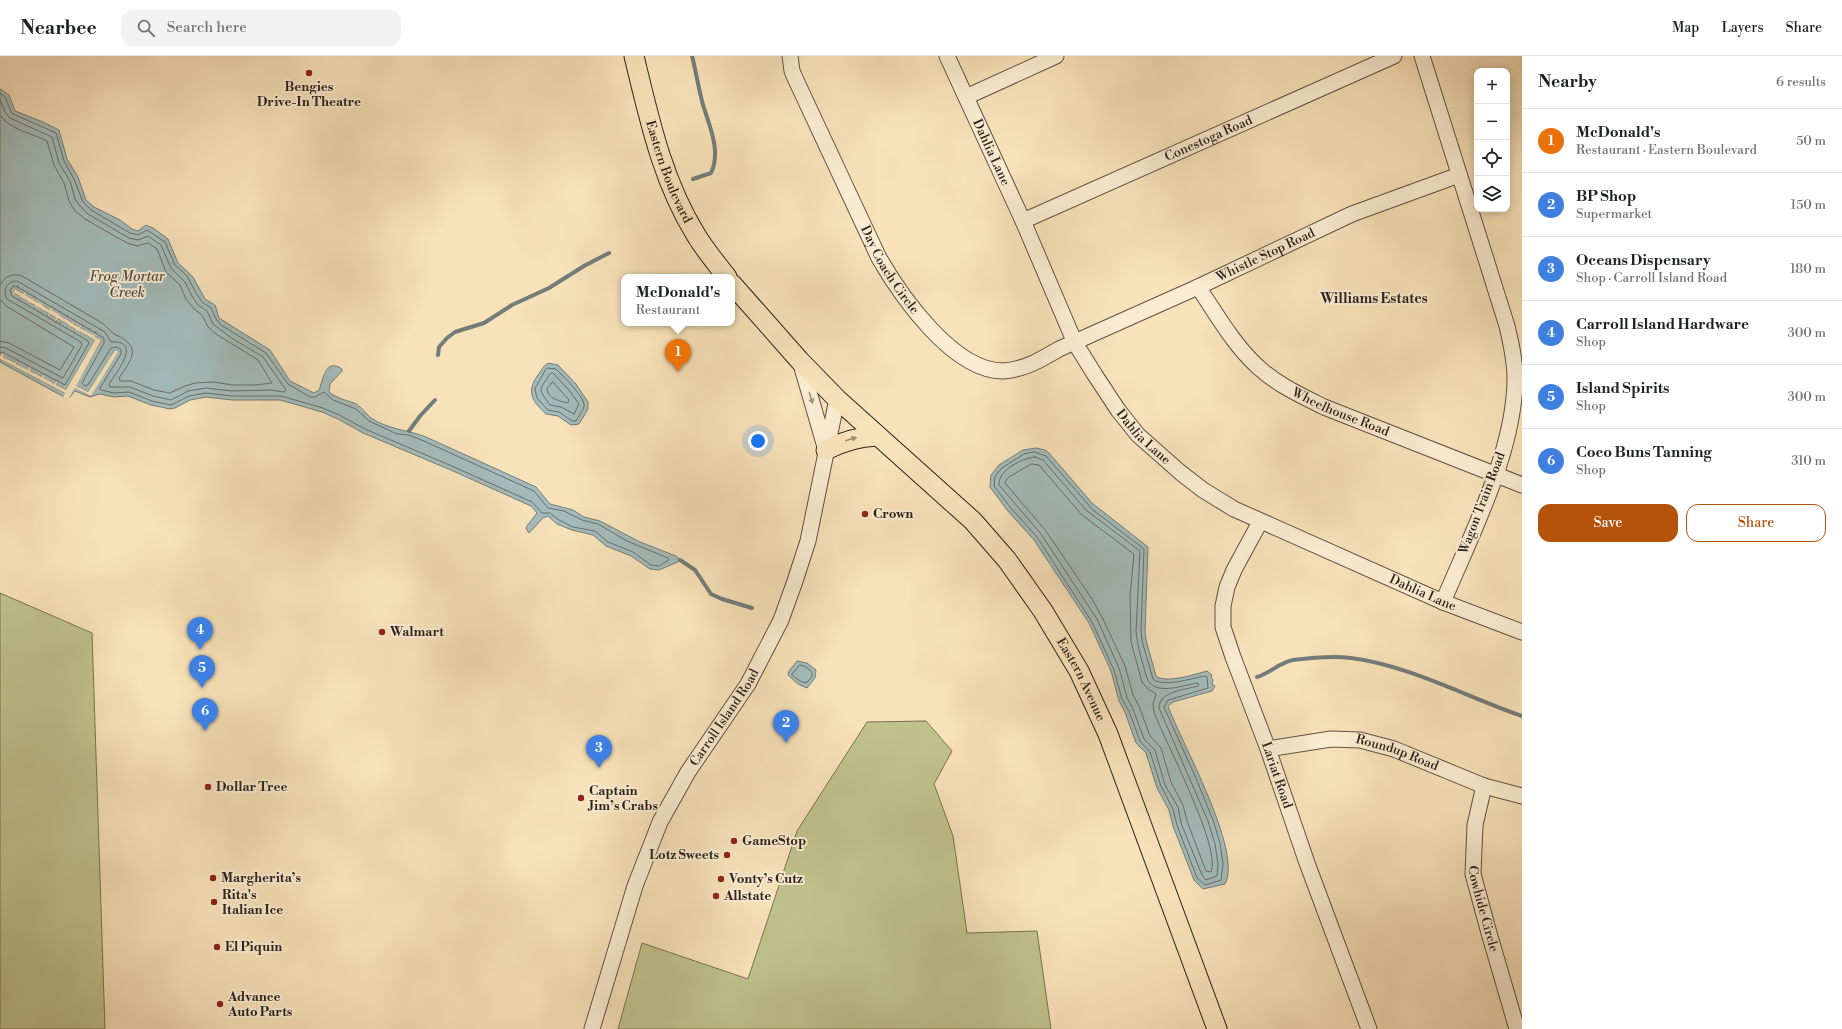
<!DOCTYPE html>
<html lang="en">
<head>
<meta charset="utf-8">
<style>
  :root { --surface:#fff; --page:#f2f2f2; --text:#202124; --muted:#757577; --line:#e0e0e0; --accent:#b45309 }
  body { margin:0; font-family:"Libre Bodoni",serif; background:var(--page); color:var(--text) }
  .controls { position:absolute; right:12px; top:12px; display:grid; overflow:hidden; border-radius:8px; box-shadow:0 2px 10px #0003 }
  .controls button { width:36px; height:36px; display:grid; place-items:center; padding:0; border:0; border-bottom:1px solid var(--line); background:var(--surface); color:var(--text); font:20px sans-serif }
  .you { position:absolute; left:758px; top:385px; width:14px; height:14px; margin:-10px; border:3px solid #fff; border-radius:50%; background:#1a73e8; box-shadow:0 0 0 6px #1a73e833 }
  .badge { display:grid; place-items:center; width:26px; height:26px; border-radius:50%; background:var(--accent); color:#fff; font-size:13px; font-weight:700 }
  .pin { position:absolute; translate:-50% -33px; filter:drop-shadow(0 1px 2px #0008) }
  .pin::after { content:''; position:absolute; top:21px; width:14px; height:12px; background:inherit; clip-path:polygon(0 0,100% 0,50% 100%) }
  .popup { position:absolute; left:621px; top:218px; width:114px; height:52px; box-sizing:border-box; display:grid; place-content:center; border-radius:8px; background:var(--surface); filter:drop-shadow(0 1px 3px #0005); font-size:13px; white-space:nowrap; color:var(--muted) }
  .popup b { font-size:15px; color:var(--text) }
  .popup::after { content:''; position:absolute; left:50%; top:100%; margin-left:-8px; border:8px solid transparent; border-top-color:var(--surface) }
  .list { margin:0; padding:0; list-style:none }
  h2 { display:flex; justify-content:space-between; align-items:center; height:52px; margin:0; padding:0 16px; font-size:17px }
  h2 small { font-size:13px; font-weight:400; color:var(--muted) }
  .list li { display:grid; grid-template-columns:26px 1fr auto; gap:12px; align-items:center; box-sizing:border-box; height:64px; padding:0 16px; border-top:1px solid var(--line) }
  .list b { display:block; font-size:15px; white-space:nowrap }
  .list p { margin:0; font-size:13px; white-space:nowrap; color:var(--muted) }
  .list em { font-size:13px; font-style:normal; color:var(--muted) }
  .actions { display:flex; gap:8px; padding:12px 16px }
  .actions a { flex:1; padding:9px 0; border:1px solid var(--accent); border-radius:12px; text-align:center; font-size:14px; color:var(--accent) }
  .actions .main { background:var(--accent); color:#fff }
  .icon { flex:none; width:22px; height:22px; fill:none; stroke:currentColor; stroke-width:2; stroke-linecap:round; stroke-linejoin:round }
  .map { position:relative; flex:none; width:1522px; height:973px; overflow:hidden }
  header { display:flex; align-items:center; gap:24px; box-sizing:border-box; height:56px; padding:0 20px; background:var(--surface); border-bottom:1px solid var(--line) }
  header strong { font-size:19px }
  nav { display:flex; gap:22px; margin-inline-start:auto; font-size:14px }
  .search { width:280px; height:36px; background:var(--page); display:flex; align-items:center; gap:10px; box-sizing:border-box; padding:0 14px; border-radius:12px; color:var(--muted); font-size:15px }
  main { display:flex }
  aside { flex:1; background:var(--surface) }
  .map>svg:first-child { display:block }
  .green { fill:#c0c28d; stroke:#767254 }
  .water { fill:#a3bbba; stroke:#747d7b }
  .pier { fill:#f8e2b9 }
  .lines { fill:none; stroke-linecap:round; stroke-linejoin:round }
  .shore { stroke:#686e6b; stroke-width:1 }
  .stream { stroke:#747d7b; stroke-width:4 }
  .minor-casing { stroke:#605143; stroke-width:17 }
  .major-casing { stroke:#2d211c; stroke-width:21 }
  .minor { stroke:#faecd2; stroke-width:15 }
  .major { stroke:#f8e2b9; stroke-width:19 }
  .oneway { fill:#9e9180 }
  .oneway2 { fill:#9d8b72 }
  .poi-dot { fill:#8f2418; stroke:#faecd2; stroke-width:1.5 }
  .labels { text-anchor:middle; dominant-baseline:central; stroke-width:4; stroke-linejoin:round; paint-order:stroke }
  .poi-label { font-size:13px; font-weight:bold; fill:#2d211c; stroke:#faecd2; text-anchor:start }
  .street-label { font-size:13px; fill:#2d211c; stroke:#faecd2 }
  .water-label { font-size:14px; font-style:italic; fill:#504f4b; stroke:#faecd2 }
  .neighbourhood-label { font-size:14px; font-weight:bold; fill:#2d211c; stroke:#faecd2 }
</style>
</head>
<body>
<header>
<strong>Nearbee</strong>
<div class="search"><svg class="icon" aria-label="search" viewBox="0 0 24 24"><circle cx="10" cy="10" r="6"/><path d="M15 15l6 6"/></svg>Search here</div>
<nav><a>Map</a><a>Layers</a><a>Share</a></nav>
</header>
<main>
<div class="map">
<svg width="1522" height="973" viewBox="0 0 1522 973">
  <rect width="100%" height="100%" fill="#f8e2b9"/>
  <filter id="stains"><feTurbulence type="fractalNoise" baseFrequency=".005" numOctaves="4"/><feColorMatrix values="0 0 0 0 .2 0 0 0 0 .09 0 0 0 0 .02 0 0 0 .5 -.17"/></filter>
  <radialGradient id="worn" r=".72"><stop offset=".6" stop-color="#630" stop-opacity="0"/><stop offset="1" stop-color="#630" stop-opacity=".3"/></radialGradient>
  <g class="green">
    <polygon points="0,537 92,577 105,973 0,973"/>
    <polygon points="926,665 952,695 934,728 953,780 967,877 1037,875 1051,973 618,973 642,887 748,923 797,775 867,666"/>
  </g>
  <g class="water">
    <path d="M0 33 9 39 15 55 43 66 59 74 67 103 78 121 86 144 94 151 120 164 132 173 138 175 146 169 153 172 168 183 178 207 193 221 205 243 215 249 219 262 270 294 290 325 314 337 319 334C323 325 325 301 342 313V315L330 328 329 336C337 342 345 344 354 347 361 350 365 357 371 362 387 373 408 374 426 381L536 431 550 448 573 454 584 461 600 465 640 486 676 500 680 503 678 506 659 514 650 513 631 500 606 490 593 479 572 474 557 468 548 460 543 462 529 477 526 472 527 470 537 457 531 450 453 415 363 377 338 363 322 356 280 344H232L206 341 190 344 175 352 170 353 151 349 128 340 114 341 100 338 90 341 75 335 69 342 75 331 91 340 115 294 88 336 75 330 101 284 94 280 96 275 93 280 87 276 90 272 86 275 80 272 83 268 79 271 73 268 75 263 72 267 66 263 68 259 65 263 59 259 61 255 58 259 50 254 53 250 49 254 42 249 44 245 41 249 33 244 36 240 32 243 24 239 27 235 23 238 16 234 18 229 11 240 14 237 20 240 19 244 21 241 28 245 26 248 29 246 35 249 34 253 36 249 42 253 41 257 43 254 49 257 47 260 50 258 56 262 55 267 57 262 62 265 60 268 63 265 69 269 67 273 70 270 76 273 74 277 77 273 82 276 80 280 83 277 95 284 66 334 56 329 58 323 54 328 43 322 45 317 42 321 30 315 32 310 28 315 16 308 18 302 15 307 3 301 5 295 1 300H0Z"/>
    <polygon points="0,303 65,337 66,338 64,341 0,306"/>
    <path d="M548 307 558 309 576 328 588 346V353L579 368 571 369 558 360 546 358C532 345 526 336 538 319 541 315 543 310 548 307Z"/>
    <path d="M1036 392 1045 394 1049 397 1092 447 1148 491 1145 575 1146 584 1156 620C1165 628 1196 618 1207 615L1212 619 1211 621 1213 624 1212 628 1215 630 1212 635 1173 646 1168 650C1181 686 1243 795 1225 828L1203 833 1194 824 1173 770 1169 754 1157 732 1146 697 1136 687 1125 656 1119 645 1111 615 1089 567 1034 484 1007 454 990 431 991 419 999 409 1023 394Z"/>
    <polygon points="797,605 807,607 816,614 815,622 807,632 798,628 788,619 789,615"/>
  </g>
  <polygon class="pier" points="18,229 16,234 23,238 27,234 25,239 32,243 36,240 33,244 41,248 44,245 42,249 49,254 53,250 51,254 58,258 62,255 59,259 65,263 68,259 66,263 72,267 75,263 73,268 79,271 83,267 80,272 86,275 90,272 87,276 93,279 97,276 94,280 101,284 76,330 88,336 115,294 118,296 91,340 75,332 68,344 67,343 98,285 97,284 65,343 63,342 65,337 0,303 0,300 5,295 3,301 15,307 18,302 16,308 28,314 32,309 30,315 42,321 45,316 44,322 54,328 58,323 56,329 66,334 95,284 83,277 80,280 82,276 77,274 74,276 76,273 70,270 67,274 69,269 63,265 60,268 62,265 58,262 54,267 56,261 50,258 47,261 49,257 43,254 41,257 42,253 36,250 34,253 35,249 29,246 26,248 28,245 21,241 19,244 20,240 15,237 11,240"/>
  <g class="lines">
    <g class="shore">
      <path d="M0 37C9 42 7 51 13 58L56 77 64 105 74 123 83 146 91 154 130 177 138 179 147 174 165 186 175 209 187 220 196 237 202 246 211 252 216 263 221 269 266 297 288 328 310 341H315L324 336 333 344 356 353 369 365 397 378 409 379 424 385 534 435 548 452 564 455 582 464 598 468 627 485 668 502 669 504 659 510 651 509 633 496 608 486 595 475 573 471 559 464 550 457H542L532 446 454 411 365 373 339 359 323 352 281 340H232L206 337 189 340 171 349 152 345 129 336 114 337 101 334 100 332 121 298V294L117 291 111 292 88 329 85 330 82 327 104 287V282L16 230H13L10 234 12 240 88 285 89 287 65 329 4 297 0 296"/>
      <path d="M0 43 5 56 10 62 52 81 59 107 70 125 75 143 80 150 88 158 129 182 138 184 148 180 161 189 171 212 185 226 192 240 198 249 207 255 213 268 230 281 263 301 286 334 284 336 271 334 232 335 206 332 188 335 171 344 153 340 130 331H110L109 328C116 317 143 284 111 286L105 276 17 225C7 225 2 234 7 243L81 286 82 289 63 322 6 292 0 291"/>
      <path d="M0 59C10 74 32 77 47 85L54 109 64 127 69 145 75 155 85 163 127 187 137 190 148 187 157 193 166 216 180 229 186 243 194 253 202 259 208 271 216 278 258 304 272 327 256 329H232L214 326 195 327 185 330 170 337 154 334 131 325H120L119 322C131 304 143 291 116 279 113 278 106 270 102 267L22 220C12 217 5 220 0 229"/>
      <polyline points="0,243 6,250 74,291 60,314 9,287 0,285"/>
      <path d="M547 312 556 313C563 320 582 338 584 348 585 353 578 361 576 365H572L559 356 548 354 537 342 535 333Z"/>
      <path d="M553 317 569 334 579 348 574 358 561 351 550 349C538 332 538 336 550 318Z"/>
      <path d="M553 326 569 344 568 347C559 345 548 343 547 333Z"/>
      <path d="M1035 396 1046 400 1093 454 1144 493 1141 575 1142 585 1153 623C1163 632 1192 622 1205 620L1207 621 1208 632 1168 644 1164 651 1195 720 1213 764 1220 787 1223 808 1221 824 1205 829 1197 822 1177 769 1173 753 1161 730 1150 696 1140 685 1129 655 1122 643 1114 614 1092 566 1037 481 1010 451 994 430 995 420 1002 412 1024 398Z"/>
      <path d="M1035 401 1043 404 1086 454 1140 495 1136 575C1137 587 1140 598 1143 609 1145 614 1146 622 1149 626 1159 639 1184 629 1197 627L1199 628 1198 630C1185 634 1159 635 1159 652L1208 765 1215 788 1218 808 1217 820 1206 824 1202 819 1181 767 1178 751 1165 729 1155 694 1144 683 1133 653 1127 641 1119 612 1097 563 1041 478 999 429C998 414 1022 402 1035 401Z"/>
      <path d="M1032 408 1039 409 1082 459 1134 498 1130 540 1131 586 1142 626 1148 633 1156 638 1153 648 1154 656C1164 684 1222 792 1211 816L1206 815 1187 765 1183 749 1171 726 1161 692 1150 680 1139 650 1133 639 1125 610 1102 561 1092 543 1046 475 1005 427 1006 424 1009 421Z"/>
      <polygon points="800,609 806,611 812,616 812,621 806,627 800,625 792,619"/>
    </g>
    <g class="stream">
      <path d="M692 0C696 15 698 30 702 45 708 68 722 94 711 117L693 123"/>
      <polyline points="438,299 439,291 447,282 455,276 484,267 512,249 549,232 584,210 609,197"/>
      <polyline points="409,375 420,360 435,344"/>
      <polyline points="680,504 695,514 711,538 722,543 752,552"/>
      <path d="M1257 621C1271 617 1278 607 1293 604 1309 602 1334 600 1351 602 1408 609 1467 641 1522 660"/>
    </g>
    <g class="minor-casing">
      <g id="minor">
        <path id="s1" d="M790 0 792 15 795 22 879 202C901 240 953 315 1003 315 1024 314 1042 303 1059 293L1198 231 1352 158 1459 119"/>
        <path id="s2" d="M947 0 1023 165 1075 287 1095 319 1118 354 1138 379 1181 417 1203 434 1234 453 1443 546 1522 576"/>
        <path d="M1422 0 1507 270C1511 287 1515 304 1515 322 1515 395 1471 479 1443 546"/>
        <polyline points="966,41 1056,0"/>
        <path id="s3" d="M1023 165 1394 0"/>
        <path id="s4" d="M1198 231C1216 257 1233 288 1257 310 1276 328 1300 339 1324 351L1522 429"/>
        <polyline points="800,305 825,391"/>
        <path id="s5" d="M1260 466 1234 514 1227 531 1223 550V571L1233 601 1268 693 1307 807 1369 973"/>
        <path id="s6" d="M1268 693 1331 683 1360 684 1394 693 1484 730 1522 740"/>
        <path id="s7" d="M1484 730 1475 769 1473 818 1489 877 1517 973"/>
        <path id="s8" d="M592 973 635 830 660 766 688 716 748 628 781 564 794 528 808 485 837 343"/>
      </g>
    </g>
    <g class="major-casing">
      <g id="major">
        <path id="s9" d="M634 0C649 62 662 124 696 179 705 194 716 207 727 221"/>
        <path id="s10" d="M732 228 800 305 837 343 973 465 1007 504 1043 555 1079 615 1108 678 1217 973"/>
        <path d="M826 394C843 385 858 381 877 380"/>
      </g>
    </g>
    <use href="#minor" class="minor"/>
    <use href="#major" class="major"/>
  </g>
  <defs><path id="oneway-solid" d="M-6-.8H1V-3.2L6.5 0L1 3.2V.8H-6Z"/></defs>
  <use class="oneway" href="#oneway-solid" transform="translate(811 342) rotate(73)"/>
  <use class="oneway2" href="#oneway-solid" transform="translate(851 383) rotate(-16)"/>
  <g class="poi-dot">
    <circle cx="309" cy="17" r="4"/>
    <circle cx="865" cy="458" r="4"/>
    <circle cx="382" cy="576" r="4"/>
    <circle cx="208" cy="731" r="4"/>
    <circle cx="581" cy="742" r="4"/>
    <circle cx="734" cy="785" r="4"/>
    <circle cx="727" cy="799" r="4"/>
    <circle cx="213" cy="822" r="4"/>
    <circle cx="721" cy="823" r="4"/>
    <circle cx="716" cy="840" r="4"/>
    <circle cx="214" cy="846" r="4"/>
    <circle cx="217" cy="891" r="4"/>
    <circle cx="220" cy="948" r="4"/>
  </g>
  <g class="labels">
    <g class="poi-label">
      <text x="309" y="31" text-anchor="middle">Bengies<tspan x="309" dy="15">Drive-In Theatre</tspan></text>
      <text x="873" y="458">Crown</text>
      <text x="390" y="576">Walmart</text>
      <text x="216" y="731">Dollar Tree</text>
      <text x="589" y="735">Captain<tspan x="589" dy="15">Jim’s Crabs</tspan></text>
      <text x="742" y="785">GameStop</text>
      <text x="719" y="799" text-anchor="end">Lotz Sweets</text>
      <text x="221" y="822">Margherita’s</text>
      <text x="729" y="823">Vonty’s Cutz</text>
      <text x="222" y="839">Rita's<tspan x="222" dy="15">Italian Ice</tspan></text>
      <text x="724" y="840">Allstate</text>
      <text x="225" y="891">El Piquin</text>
      <text x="228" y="941">Advance<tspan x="228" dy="15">Auto Parts</tspan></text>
    </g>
    <g class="street-label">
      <text stroke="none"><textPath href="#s3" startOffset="203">Conestoga Road</textPath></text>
      <text stroke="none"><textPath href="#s2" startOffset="106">Dahlia Lane</textPath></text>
      <text stroke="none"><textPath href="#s9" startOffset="121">Eastern Boulevard</textPath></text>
      <text stroke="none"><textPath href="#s1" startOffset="683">Whistle Stop Road</textPath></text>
      <text stroke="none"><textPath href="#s1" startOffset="237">Day Coach Circle</textPath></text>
      <text stroke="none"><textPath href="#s4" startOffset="195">Wheelhouse Road</textPath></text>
      <text stroke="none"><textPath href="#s2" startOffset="431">Dahlia Lane</textPath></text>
      <text transform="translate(1482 447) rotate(-69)">Wagon Train Road</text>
      <text stroke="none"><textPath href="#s2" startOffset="754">Dahlia Lane</textPath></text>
      <text stroke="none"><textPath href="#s10" startOffset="531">Eastern Avenue</textPath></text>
      <text stroke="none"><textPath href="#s8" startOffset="341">Carroll Island Road</textPath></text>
      <text stroke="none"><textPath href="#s6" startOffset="132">Roundup Road</textPath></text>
      <text stroke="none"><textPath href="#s5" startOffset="271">Lariat Road</textPath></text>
      <text stroke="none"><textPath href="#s7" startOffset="125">Cowhide Circle</textPath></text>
    </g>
    <g class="water-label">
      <text x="127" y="221">Frog Mortar<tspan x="127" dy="16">Creek</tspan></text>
    </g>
    <g class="neighbourhood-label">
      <text x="1374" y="243">Williams Estates</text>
    </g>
  </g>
  <rect width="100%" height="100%" filter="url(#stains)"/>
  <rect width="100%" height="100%" fill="url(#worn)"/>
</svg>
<div class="controls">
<button>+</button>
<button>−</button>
<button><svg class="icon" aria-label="locate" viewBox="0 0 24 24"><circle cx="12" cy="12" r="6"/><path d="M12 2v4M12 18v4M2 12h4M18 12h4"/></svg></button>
<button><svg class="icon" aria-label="layers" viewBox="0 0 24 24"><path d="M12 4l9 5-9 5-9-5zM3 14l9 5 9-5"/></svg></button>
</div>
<div class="you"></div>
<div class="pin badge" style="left:678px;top:316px;background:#e8710a">1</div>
<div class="popup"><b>McDonald's</b>Restaurant</div>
<div class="pin badge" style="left:786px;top:687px;background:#3f7fe0">2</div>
<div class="pin badge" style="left:599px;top:712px;background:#3f7fe0">3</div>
<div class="pin badge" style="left:200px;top:594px;background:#3f7fe0">4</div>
<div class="pin badge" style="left:202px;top:632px;background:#3f7fe0">5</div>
<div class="pin badge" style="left:205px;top:675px;background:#3f7fe0">6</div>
</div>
<aside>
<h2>Nearby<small>6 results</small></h2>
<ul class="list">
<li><span class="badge" style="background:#e8710a">1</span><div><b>McDonald's</b><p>Restaurant · Eastern Boulevard</p></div><em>50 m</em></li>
<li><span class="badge" style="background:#3f7fe0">2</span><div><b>BP Shop</b><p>Supermarket</p></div><em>150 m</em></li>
<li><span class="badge" style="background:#3f7fe0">3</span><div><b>Oceans Dispensary</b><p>Shop · Carroll Island Road</p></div><em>180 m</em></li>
<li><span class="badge" style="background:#3f7fe0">4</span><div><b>Carroll Island Hardware</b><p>Shop</p></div><em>300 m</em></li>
<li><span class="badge" style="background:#3f7fe0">5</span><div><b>Island Spirits</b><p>Shop</p></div><em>300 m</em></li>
<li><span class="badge" style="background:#3f7fe0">6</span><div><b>Coco Buns Tanning</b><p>Shop</p></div><em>310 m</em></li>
</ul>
<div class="actions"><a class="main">Save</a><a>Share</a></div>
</aside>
</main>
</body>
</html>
